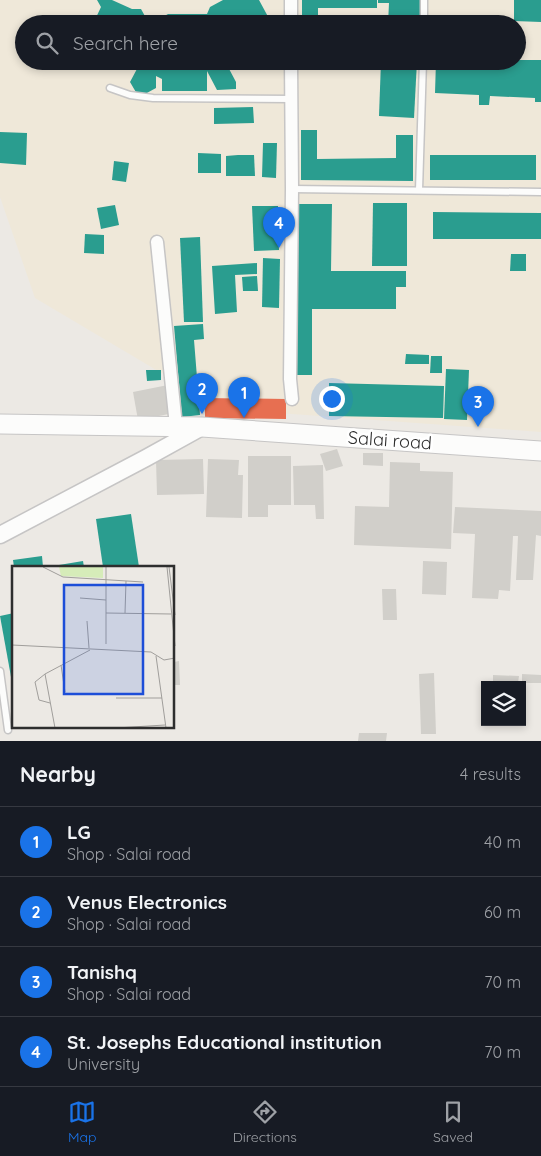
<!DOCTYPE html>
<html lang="en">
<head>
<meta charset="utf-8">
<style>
  :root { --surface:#171b24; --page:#242831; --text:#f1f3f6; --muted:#9ea1a6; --line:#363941; --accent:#1a73e8 }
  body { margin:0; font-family:Quicksand,sans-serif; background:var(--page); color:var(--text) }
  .controls { position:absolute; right:15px; bottom:15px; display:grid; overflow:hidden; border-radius:0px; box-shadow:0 2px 8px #0003 }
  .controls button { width:45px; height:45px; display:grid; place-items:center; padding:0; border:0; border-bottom:1px solid var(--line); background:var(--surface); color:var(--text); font:25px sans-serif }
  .you { position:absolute; left:331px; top:398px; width:18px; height:18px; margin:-12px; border:4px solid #fff; border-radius:50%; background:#1a73e8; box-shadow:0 0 0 8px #1a73e833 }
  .badge { display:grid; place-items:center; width:32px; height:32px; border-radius:50%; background:var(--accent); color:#fff; font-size:16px; font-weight:700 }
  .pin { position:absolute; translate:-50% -41px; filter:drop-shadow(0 1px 2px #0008) }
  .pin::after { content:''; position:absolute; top:26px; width:18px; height:15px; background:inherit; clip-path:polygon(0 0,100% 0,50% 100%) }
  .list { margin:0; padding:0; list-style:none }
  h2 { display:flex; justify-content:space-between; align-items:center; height:65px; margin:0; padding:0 20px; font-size:21px }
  h2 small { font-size:16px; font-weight:400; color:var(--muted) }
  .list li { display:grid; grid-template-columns:32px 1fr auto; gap:15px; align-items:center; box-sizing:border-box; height:70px; padding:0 20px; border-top:1px solid var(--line) }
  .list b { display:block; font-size:19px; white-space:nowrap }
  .list p { margin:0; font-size:16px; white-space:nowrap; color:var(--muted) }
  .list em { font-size:16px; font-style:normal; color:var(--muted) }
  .icon { flex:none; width:28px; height:28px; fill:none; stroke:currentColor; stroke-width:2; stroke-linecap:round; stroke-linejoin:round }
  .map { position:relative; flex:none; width:541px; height:741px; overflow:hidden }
  .search { position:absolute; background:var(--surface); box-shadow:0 2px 8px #0003; left:15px; right:15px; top:15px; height:55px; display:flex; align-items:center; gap:12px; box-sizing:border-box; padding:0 18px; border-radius:28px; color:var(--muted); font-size:19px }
  .sheet { height:345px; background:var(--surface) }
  nav { display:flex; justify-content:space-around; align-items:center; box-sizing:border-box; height:70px; border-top:1px solid var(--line); background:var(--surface); font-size:14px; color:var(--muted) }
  nav a { display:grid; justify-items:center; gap:2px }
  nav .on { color:var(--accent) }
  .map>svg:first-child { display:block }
  .education { fill:#efe8d9; fill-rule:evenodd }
  .shops { fill:#e76f51 }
  .schools { fill:#2a9d8f }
  .building { fill:#d1cfca }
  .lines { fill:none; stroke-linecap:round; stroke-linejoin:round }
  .service-casing { stroke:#c6c5c5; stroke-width:9 }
  .minor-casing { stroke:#c6c5c5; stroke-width:15 }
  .tertiary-casing { stroke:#c6c5c5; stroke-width:19 }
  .secondary-casing { stroke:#c6c5c5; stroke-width:21 }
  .service { stroke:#fcfcfb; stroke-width:6 }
  .minor { stroke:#fcfcfb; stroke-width:12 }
  .tertiary { stroke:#fcfcfb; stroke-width:16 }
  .secondary { stroke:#fcfcfb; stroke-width:19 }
  .labels { text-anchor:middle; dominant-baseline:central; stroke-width:5; stroke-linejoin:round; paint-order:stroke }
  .street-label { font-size:18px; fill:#2e2e2e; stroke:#fff }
  .inset-road { fill:none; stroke:#a09e9b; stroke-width:1 }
  .view { fill:#1d4ed8; fill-opacity:0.15; stroke:#1d4ed8; stroke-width:2.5 }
  .inset-edge { fill:none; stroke:#2e2e2e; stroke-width:2.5 }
</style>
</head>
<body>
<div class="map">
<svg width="541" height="741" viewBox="0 0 541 741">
  <rect width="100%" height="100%" fill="#ece9e4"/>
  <path class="education" d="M0 0H541V432L222 409 35 298 0 197ZM24 24H517V61H24Z"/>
  <polygon class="shops" points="205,398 286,399 286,419 205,418"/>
  <g class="schools">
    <polygon points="97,0 112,0 132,9 141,9 146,18 161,18 168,14 207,14 210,7 223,0 259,0 272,24 93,24 101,7"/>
    <polygon points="302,0 377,0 377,8 318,8 318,24 302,24"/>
    <polygon points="378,0 421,0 420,24 388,24 389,3 378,3"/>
    <polygon points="514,0 541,0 541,22 514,21"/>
    <polygon points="517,60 541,60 541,102 535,102 535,98 490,96 489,105 479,105 479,95 435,93 436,61"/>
    <polygon points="126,61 235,61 227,65 236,82 236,89 217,90 207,71 207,91 162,91 162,79 156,76 156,88 145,94 137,94 130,82 138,67"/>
    <polygon points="381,61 417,61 414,118 379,116"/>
    <polygon points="253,107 254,123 214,124 214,108"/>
    <polygon points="301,130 317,130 317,159 396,158 396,135 413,135 413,181 301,180"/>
    <polygon points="0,132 27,133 26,165 0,163"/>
    <polygon points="263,143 277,143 276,178 262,177"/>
    <polygon points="198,153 221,154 221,173 198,173"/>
    <polygon points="238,155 254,155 255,176 226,176 226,156"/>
    <rect x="430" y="155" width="106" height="25"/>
    <polygon points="114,161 129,163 126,182 112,180"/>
    <polygon points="373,203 407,203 407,266 372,266"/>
    <polygon points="298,204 332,204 331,271 406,271 406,287 396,287 396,309 312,309 312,375 297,375"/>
    <polygon points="115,205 119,225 101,229 97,208"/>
    <polygon points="252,206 278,206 279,250 254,251"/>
    <polygon points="433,212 541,213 541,239 433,239"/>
    <polygon points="85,234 104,235 104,254 84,253"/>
    <polygon points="200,237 203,322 184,322 180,238"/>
    <polygon points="511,254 526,254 526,271 510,271"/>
    <polygon points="263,258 280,259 279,308 262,307"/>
    <polygon points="257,263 257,274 235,275 237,312 215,314 212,266"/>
    <polygon points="257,276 258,291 243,291 242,277"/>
    <polygon points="203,324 204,339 194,340 200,415 182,417 174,326"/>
    <polygon points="406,354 429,355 429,364 405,364"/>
    <polygon points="431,356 442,356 442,373 430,373"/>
    <polygon points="446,369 469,370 467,420 444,419"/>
    <polygon points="146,370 161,370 161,380 147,381"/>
    <polygon points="329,383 444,386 443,418 329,416"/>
    <polygon points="131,514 139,567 103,567 96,519"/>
    <polygon points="42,556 43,567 14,567 13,560"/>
    <polygon points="83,561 84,567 59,567 59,565"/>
    <polygon points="14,613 14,688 13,688 0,616"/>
  </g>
  <g class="building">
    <polygon points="168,385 174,413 138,420 133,392"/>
    <polygon points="337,449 343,466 326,471 320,454"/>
    <polygon points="363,453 383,453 383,466 363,465"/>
    <polygon points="248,456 291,456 291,505 268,505 268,517 248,517"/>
    <polygon points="203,459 204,494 157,495 156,460"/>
    <polygon points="208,459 239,460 238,475 243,475 242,518 206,517"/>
    <polygon points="390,462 420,463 420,471 453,472 451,549 354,545 355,506 389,507"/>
    <polygon points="323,465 324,519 316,519 315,505 294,505 293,466"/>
    <polygon points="455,507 541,511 541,536 536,535 533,580 516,580 518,536 513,536 510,591 499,590 498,599 472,598 475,534 453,533"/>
    <polygon points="423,561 447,562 446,595 422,594"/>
    <polygon points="382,589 396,589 397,620 383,620"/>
    <polygon points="179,661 180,685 174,685 174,662"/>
    <polygon points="434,673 436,734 421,734 419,674"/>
    <polygon points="522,674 541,675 541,683 522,683"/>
    <polygon points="493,675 519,676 518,683 493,682"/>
    <polygon points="359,733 387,733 386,741 358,741"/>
  </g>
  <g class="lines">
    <g class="service-casing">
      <g id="service">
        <polyline points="424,24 424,0"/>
        <polyline points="110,88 130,95 153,98 292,99"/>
        <polyline points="292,189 541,192"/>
        <polyline points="419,190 423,61"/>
        <polyline points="0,671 8,730"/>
      </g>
    </g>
    <g class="minor-casing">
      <g id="minor">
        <polyline points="291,0 291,24"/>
        <polyline points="291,61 292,189 290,379 292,399"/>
        <polyline points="157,242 176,426"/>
      </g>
    </g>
    <g class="tertiary-casing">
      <polyline id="tertiary" points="0,535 146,458 202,427"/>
    </g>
    <g class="secondary-casing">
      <polyline id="secondary" points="0,424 202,427 541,451"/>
    </g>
    <use href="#service" class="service"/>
    <use href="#minor" class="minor"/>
    <use href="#tertiary" class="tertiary"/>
    <use href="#secondary" class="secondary"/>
  </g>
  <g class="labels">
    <g class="street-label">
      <text transform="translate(390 440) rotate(4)">Salai road</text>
    </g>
  </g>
  <g transform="translate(12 566)">
    <rect width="162" height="162" fill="#ece9e4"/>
    <path d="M47 1H91V12L49 10Z" fill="#d6ecb9"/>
    <path class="inset-road" d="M31 1 51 11 131 16M94 1V78M155 1 163 80M157 1 163 49M68 32 94 34M94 47 159 48M113 47 114 15M75 55 77 82M0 79 139 86 152 94 163 92M144 90 154 162M49 99 53 126M33 108 23 116 27 134 38 137M104 132H150M43 162 33 108 78 84M104 162 153 159"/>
    <path class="view" d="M52 19H131V128H52Z"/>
    <rect width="162" height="162" class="inset-edge"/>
  </g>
</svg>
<div class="controls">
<button><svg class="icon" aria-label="layers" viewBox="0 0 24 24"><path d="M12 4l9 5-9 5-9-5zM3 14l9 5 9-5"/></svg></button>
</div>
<div class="you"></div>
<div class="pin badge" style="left:244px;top:418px">1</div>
<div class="pin badge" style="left:202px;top:414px">2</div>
<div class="pin badge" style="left:478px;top:427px">3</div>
<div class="pin badge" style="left:279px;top:248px">4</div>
<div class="search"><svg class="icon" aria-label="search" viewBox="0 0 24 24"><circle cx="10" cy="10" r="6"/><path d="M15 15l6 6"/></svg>Search here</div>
</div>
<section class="sheet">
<h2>Nearby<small>4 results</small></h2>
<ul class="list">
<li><span class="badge">1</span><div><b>LG</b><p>Shop · Salai road</p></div><em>40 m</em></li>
<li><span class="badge">2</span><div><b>Venus Electronics</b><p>Shop · Salai road</p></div><em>60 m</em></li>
<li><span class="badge">3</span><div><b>Tanishq</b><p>Shop · Salai road</p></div><em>70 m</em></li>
<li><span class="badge">4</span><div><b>St. Josephs Educational institution</b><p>University</p></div><em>70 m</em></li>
</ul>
</section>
<nav>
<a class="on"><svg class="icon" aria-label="map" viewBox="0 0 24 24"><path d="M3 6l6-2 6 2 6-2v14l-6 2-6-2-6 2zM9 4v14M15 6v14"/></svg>Map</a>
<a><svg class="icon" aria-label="directions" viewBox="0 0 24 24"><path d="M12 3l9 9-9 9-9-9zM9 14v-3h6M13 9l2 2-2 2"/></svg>Directions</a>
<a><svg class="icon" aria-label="saved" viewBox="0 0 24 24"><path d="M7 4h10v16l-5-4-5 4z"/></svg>Saved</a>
</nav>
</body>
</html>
